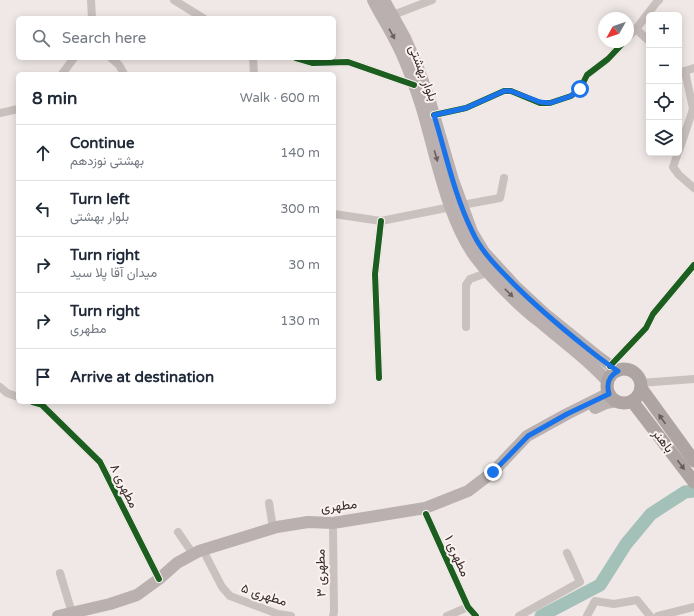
<!DOCTYPE html>
<html lang="en">
<head>
<meta charset="utf-8">
<style>
  :root { --surface:#fff; --page:#f6f6f7; --text:#1f2937; --muted:#747a83; --line:#e0e1e3 }
  body { margin:0; font-family:"Varela Round",Vazirmatn,sans-serif; background:var(--page); color:var(--text) }
  .controls { position:absolute; right:12px; top:12px; display:grid; overflow:hidden; border-radius:6px; box-shadow:0 2px 10px #0003 }
  .controls button { width:36px; height:36px; display:grid; place-items:center; padding:0; border:0; border-bottom:1px solid var(--line); background:var(--surface); color:var(--text); font:20px sans-serif }
  .compass { position:absolute; left:598px; top:12px; width:36px; height:36px; border-radius:50%; background:var(--surface); box-shadow:0 2px 10px #0003; rotate:230deg }
  .stop { position:absolute; width:12px; height:12px; margin:-9px; border:3px solid #1a73e8; border-radius:50%; background:#fff }
  .stop.end { background:#1a73e8; border-color:#fff; box-shadow:0 1px 4px #0008 }
  .list { margin:0; padding:0; list-style:none }
  h2 { display:flex; justify-content:space-between; align-items:center; height:52px; margin:0; padding:0 16px; font-size:17px }
  h2 small { font-size:13px; font-weight:400; color:var(--muted) }
  .list li { display:grid; grid-template-columns:26px 1fr auto; gap:12px; align-items:center; box-sizing:border-box; height:56px; padding:0 16px; border-top:1px solid var(--line) }
  .list b { display:block; font-size:15px; white-space:nowrap }
  .list p { margin:0; font-size:13px; white-space:nowrap; color:var(--muted) }
  .list em { font-size:13px; font-style:normal; color:var(--muted) }
  .icon { flex:none; width:22px; height:22px; fill:none; stroke:currentColor; stroke-width:2; stroke-linecap:round; stroke-linejoin:round }
  .map { position:relative; flex:none; width:694px; height:616px; overflow:hidden }
  .search { position:absolute; background:var(--surface); box-shadow:0 2px 10px #0003; left:16px; top:16px; width:320px; height:44px; display:flex; align-items:center; gap:10px; box-sizing:border-box; padding:0 14px; border-radius:6px; color:var(--muted); font-size:15px }
  .panel { position:absolute; background:var(--surface); box-shadow:0 2px 10px #0003; left:16px; top:72px; width:320px; height:332px; border-radius:6px }
  .map>svg:first-child { display:block }
  .lines { fill:none; stroke-linecap:round; stroke-linejoin:round }
  .river { stroke:#a3c0b9; stroke-width:13 }
  .minor { stroke:#c9c1be; stroke-width:8 }
  .secondary { stroke:#b9b0af; stroke-width:12 }
  .primary { stroke:#aea5a3; stroke-width:13 }
  .cycleway-casing { stroke:#faf2ef; stroke-width:8 }
  .cycleway { stroke:#1b5e20; stroke-width:6 }
  .oneway { fill:#6d6160 }
  .oneway2 { fill:#685d5c }
  .route { stroke:#1a73e8; stroke-width:5 }
  .labels { text-anchor:middle; dominant-baseline:central; stroke-width:4; stroke-linejoin:round; paint-order:stroke }
  .street-label { font-size:13px; fill:#3a2d2c; stroke:#faf2ef }
</style>
</head>
<body>
<div class="map">
<svg width="694" height="616" viewBox="0 0 694 616">
  <rect width="100%" height="100%" fill="#efe8e6"/>
  <g class="lines">
    <polyline class="river" points="541,616 600,585 626,544 651,514 685,492 694,491"/>
    <g class="minor">
      <polyline points="91,0 92,18"/>
      <polyline points="174,0 203,18"/>
      <polyline points="393,15 432,0"/>
      <polyline points="636,29 656,3 659,0"/>
      <polyline points="628,37 636,29 649,41"/>
      <polyline points="111,58 119,65 124,74"/>
      <polyline points="253,58 254,74"/>
      <polyline points="296,58 313,63 348,62 414,85"/>
      <polyline points="679,73 694,68"/>
      <polyline points="62,74 74,58"/>
      <polyline points="0,113 18,109"/>
      <polyline points="434,115 466,108 504,91 511,91 540,103 550,103 571,96 580,89 587,75 608,59 624,42"/>
      <polyline points="679,151 693,109 685,71"/>
      <polyline points="678,153 673,167 679,175 694,188"/>
      <polyline points="462,205 500,198 504,178"/>
      <polyline points="334,214 381,221 451,207"/>
      <polyline points="466,327 466,285 470,279 489,272"/>
      <polyline points="610,366 646,328 653,314 694,265"/>
      <polyline points="379,378 375,274 381,221"/>
      <polyline points="640,383 694,379"/>
      <polyline points="0,387 7,393 18,397"/>
      <polyline points="32,402 42,405 100,462 159,579"/>
      <polyline points="269,503 273,528"/>
      <polyline points="426,514 468,607 476,616"/>
      <polyline points="178,532 193,554"/>
      <polyline points="206,556 222,587 230,596 278,614 291,616"/>
      <polyline points="60,573 72,613"/>
      <polyline points="333,616 334,612 333,530"/>
      <polyline points="447,616 468,607"/>
      <polyline points="519,616 580,582 567,553"/>
      <polyline points="587,616 595,601 614,604 637,600 650,616"/>
      <polyline points="658,616 694,607"/>
    </g>
    <g class="secondary">
      <path d="M373 0C380 14 389 28 396 42 406 61 413 81 420 102 435 149 446 218 476 258 492 279 519 306 540 322 563 342 588 359 608 382"/>
      <polyline points="384,0 405,38 417,65 429,98 453,180 472,232 484,252 516,287 545,314 596,355 618,371"/>
      <polyline points="595,408 606,403 616,401"/>
      <polyline points="58,616 110,604 137,595 159,579 177,563 199,551 277,527 308,522 333,523 425,508 468,491 493,472 527,436 567,414 609,393"/>
    </g>
    <g class="primary">
      <circle cx="624" cy="386" r="17"/>
      <polyline points="641,388 694,461"/>
      <polyline points="632,401 694,482"/>
    </g>
    <g class="cycleway-casing">
      <g id="cycleway">
        <polyline points="296,58 313,63 348,62 414,85"/>
        <polyline points="434,115 466,108 504,91 511,91 540,103 550,103 571,96 580,89 587,75 608,59 624,42"/>
        <polyline points="610,366 646,328 653,314 694,265"/>
        <polyline points="379,378 375,274 381,221"/>
        <polyline points="32,402 42,405 100,462 159,579"/>
        <polyline points="426,514 468,607 476,616"/>
      </g>
    </g>
    <use href="#cycleway" class="cycleway"/>
  </g>
  <defs><path id="oneway-solid" d="M-6-.8H1V-3.2L6.5 0L1 3.2V.8H-6Z"/></defs>
  <g class="oneway">
    <use href="#oneway-solid" transform="translate(392 34) rotate(61)"/>
    <use href="#oneway-solid" transform="translate(436 156) rotate(74)"/>
    <use href="#oneway-solid" transform="translate(509 293) rotate(45)"/>
  </g>
  <g class="oneway2">
    <use href="#oneway-solid" transform="translate(662 419) rotate(-125)"/>
    <use href="#oneway-solid" transform="translate(681 465) rotate(53)"/>
  </g>
  <g class="lines">
    <path class="route" d="M493 472 528 436 567 414 609 394C606 383 609 376 618 371 602 361 587 348 572 336 549 317 527 298 507 277 493 263 480 249 472 231 454 194 446 154 434 115L466 108 504 91H511L540 102 550 103 571 96 580 89"/>
  </g>
  <g class="labels">
    <g class="street-label">
      <text transform="translate(423 73) rotate(69)">بلوار بهشتی</text>
      <text transform="translate(663 441) rotate(53)">باهنر</text>
      <text transform="translate(124 486) rotate(64)">مطهری ۸</text>
      <text transform="translate(339 506) rotate(-6)">مطهری</text>
      <text transform="translate(457 556) rotate(66)">مطهری ۱</text>
      <text transform="translate(321 573) rotate(-91)">مطهری ۳</text>
      <text transform="translate(264 595) rotate(18)">مطهری ۵</text>
    </g>
  </g>
</svg>
<div class="controls">
<button>+</button>
<button>−</button>
<button><svg class="icon" aria-label="locate" viewBox="0 0 24 24"><circle cx="12" cy="12" r="6"/><path d="M12 2v4M12 18v4M2 12h4M18 12h4"/></svg></button>
<button><svg class="icon" aria-label="layers" viewBox="0 0 24 24"><path d="M12 4l9 5-9 5-9-5zM3 14l9 5 9-5"/></svg></button>
</div>
<svg class="compass" viewBox="-18 -18 36 36"><path d="M0-13l5 13h-10z" fill="#e53935"/><path d="M0 13l5-13h-10z" fill="#747a83"/></svg>
<div class="stop" style="left:580px;top:89px"></div>
<div class="stop end" style="left:493px;top:472px"></div>
<div class="search"><svg class="icon" aria-label="search" viewBox="0 0 24 24"><circle cx="10" cy="10" r="6"/><path d="M15 15l6 6"/></svg>Search here</div>
<section class="panel">
<h2>8 min<small>Walk · 600 m</small></h2>
<ul class="list">
<li><svg class="icon" aria-label="ahead" viewBox="0 0 24 24"><path d="M12 20V5M6 11l6-6 6 6"/></svg><div><b>Continue</b><p>بهشتی نوزدهم</p></div><em>140 m</em></li>
<li><svg class="icon" aria-label="left" viewBox="0 0 24 24"><path d="M17 20v-9H6M10 6l-5 5 5 5"/></svg><div><b>Turn left</b><p>بلوار بهشتی</p></div><em>300 m</em></li>
<li><svg class="icon" aria-label="right" viewBox="0 0 24 24"><path d="M7 20v-9h11M14 6l5 5-5 5"/></svg><div><b>Turn right</b><p>میدان آقا پلا سید</p></div><em>30 m</em></li>
<li><svg class="icon" aria-label="right" viewBox="0 0 24 24"><path d="M7 20v-9h11M14 6l5 5-5 5"/></svg><div><b>Turn right</b><p>مطهری</p></div><em>130 m</em></li>
<li><svg class="icon" aria-label="arrive" viewBox="0 0 24 24"><path d="M6 21V4h12l-3 4 3 4H6"/></svg><div><b>Arrive at destination</b></div></li>
</ul>
</section>
</div>
</body>
</html>
